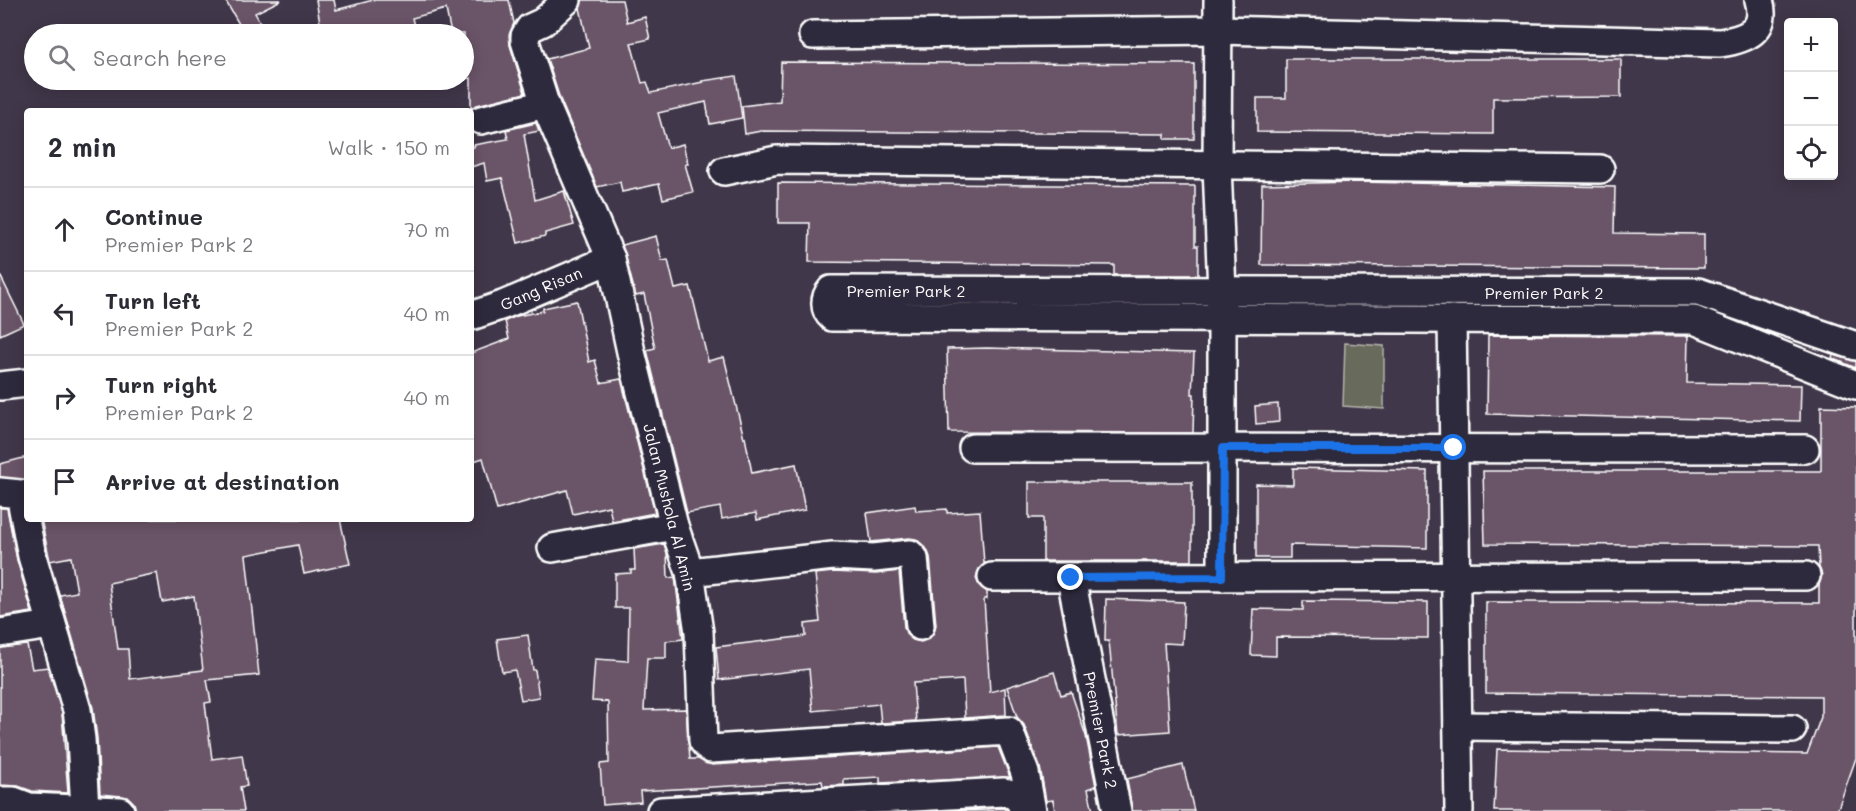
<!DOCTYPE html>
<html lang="en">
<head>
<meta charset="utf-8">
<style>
  :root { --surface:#fff; --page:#f2f2f3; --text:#2b2b33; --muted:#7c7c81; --line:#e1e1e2 }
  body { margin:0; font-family:Mali,sans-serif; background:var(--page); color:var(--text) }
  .controls { position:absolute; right:18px; top:18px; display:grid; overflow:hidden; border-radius:6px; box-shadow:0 3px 15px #0003 }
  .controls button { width:54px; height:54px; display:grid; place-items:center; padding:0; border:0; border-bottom:2px solid var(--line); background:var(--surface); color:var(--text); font:30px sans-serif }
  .stop { position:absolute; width:18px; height:18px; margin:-14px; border:4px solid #1a73e8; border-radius:50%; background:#fff }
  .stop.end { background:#1a73e8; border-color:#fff; box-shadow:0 2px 6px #0008 }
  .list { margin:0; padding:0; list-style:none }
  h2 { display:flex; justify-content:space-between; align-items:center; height:78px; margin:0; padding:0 24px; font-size:26px }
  h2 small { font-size:20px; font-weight:400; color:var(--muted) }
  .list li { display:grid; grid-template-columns:39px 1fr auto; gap:18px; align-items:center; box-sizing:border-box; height:84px; padding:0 24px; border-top:2px solid var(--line) }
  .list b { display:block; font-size:22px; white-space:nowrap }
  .list p { margin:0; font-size:20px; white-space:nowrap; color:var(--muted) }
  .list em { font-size:20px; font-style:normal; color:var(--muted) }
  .icon { flex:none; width:33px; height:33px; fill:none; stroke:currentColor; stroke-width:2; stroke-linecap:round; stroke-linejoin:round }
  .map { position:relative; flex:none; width:1856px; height:811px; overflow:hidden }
  .search { position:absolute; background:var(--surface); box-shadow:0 3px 15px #0003; left:24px; top:24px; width:450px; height:66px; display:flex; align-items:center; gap:15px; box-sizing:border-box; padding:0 21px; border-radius:33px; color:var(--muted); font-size:22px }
  .panel { position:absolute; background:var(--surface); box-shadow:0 3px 15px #0003; left:24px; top:108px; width:450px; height:414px; border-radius:6px }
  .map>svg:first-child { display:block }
  .green { fill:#686a5b; stroke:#b4b4ad; stroke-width:1.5 }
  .building { fill:#6a5468; stroke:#fff; stroke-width:1.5; fill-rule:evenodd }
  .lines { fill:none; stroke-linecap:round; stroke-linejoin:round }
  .minor-casing { stroke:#fff; stroke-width:32 }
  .minor { stroke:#2f2a3d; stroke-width:27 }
  .route { stroke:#1a73e8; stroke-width:8 }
  .labels { text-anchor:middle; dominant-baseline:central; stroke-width:4.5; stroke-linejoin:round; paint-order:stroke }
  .street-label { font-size:16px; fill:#fff; stroke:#2f2a3d }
</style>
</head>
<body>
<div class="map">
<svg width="1856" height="811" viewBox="0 0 1856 811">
  <rect width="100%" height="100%" fill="#41374a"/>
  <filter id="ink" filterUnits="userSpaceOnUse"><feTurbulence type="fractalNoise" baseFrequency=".0167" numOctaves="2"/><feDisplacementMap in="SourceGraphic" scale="12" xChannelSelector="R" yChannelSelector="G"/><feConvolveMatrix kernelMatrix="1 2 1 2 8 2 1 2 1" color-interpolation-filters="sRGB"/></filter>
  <g filter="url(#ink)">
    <polygon class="green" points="1345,343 1384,346 1384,409 1343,406"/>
    <g class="building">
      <polygon points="225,0 281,0 255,13 260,22 243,31"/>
      <polygon points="316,0 334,0 336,10 373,0 509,0 514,23 509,35 510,45 525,93 477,105 471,108 471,78 464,79 464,34 451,34 446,9 412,18 416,34 322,34"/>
      <polygon points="582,0 622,0 627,22 645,17 650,39 631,43 642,83 647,82 651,93 703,82 702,81 736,76 742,118 710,124 706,102 658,113 668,148 683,144 688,164 685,164 693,192 663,199 659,184 622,192 620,182 597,187 560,99 547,59 589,48 580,8"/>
      <polygon points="1286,59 1621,59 1621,97 1493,98 1493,134 1257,132 1257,98 1286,98"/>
      <polygon points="781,62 1194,64 1194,139 1165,139 1165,134 761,131 745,134 742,106 780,101"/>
      <polygon points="536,123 539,131 524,134 535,200 564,191 574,225 545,233 545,236 518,243 502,178 487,181 484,163 471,167 471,148 474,147 474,145 508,139 506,130"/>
      <polygon points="1358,182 1615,187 1614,233 1704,234 1704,268 1261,265 1262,184"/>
      <polygon points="778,183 1195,186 1195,246 1198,246 1198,275 1114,275 1114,265 809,262 810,223 778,223"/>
      <polygon points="656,236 662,261 668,260 675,289 690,286 708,361 724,357 744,438 745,437 752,473 796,464 805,510 757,520 756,513 722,519 720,507 687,513 647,350 655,348 644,294 636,296 622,245"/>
      <polygon points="0,275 24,324 0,335"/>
      <polygon points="577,301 589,362 595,360 601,383 621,379 655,513 612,521 609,506 573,514 567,490 497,510 483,458 471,462 471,353 509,339 505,321 517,316 543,311 543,308"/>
      <polygon points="1488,335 1688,336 1687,383 1801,385 1800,421 1487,414"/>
      <polygon points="987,348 1194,353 1192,394 1194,394 1193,433 949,432 947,349"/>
      <polygon points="1833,355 1856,361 1856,368 1832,358"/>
      <polygon points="1278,404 1279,422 1256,424 1255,406"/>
      <polygon points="1821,406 1856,407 1856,758 1837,811 1494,811 1497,749 1807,754 1821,717 1821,696 1486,693 1486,602 1819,603 1819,585 1822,575 1819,567 1818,546 1485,544 1483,471 1821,471"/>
      <polygon points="27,457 27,481 0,477 0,464"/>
      <polygon points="1293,468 1427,471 1427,548 1290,545 1290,558 1256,558 1256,484 1293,485"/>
      <polygon points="1029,482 1192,482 1192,561 1043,561 1043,518 1029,518"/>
      <polygon points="915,506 916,511 947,509 947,513 980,511 984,563 987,563 979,569 976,578 979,585 987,592 987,599 984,599 990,692 1005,688 1006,715 965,718 963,680 913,683 916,721 881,723 879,704 813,711 809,669 719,680 716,647 806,636 805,624 820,622 815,574 833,572 876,574 899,571 904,627 907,635 913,640 921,642 929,639 934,632 936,625 930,557 926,548 916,539 909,538 871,542 867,513"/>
      <polygon points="0,508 7,508 17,560 32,612 0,617"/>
      <path d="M41 519H340L350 564 304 574 298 545 246 555 259 675 207 680 211 702 205 703 212 759 242 755 247 786 240 787 244 811H136L134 803 128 797 100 794 97 738 93 708 60 595 77 592 71 557 50 561ZM157 573 162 602 194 596 203 670 130 679 128 649H118L109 583Z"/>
      <polygon points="664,544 667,553 668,578 675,577 683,639 666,641 666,658 647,658 644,710 686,709 690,759 698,759 712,765 998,747 1010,777 880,783 880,777 844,779 844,785 823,786 822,781 640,791 641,802 603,805 600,764 609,763 608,702 592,701 595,659 628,661 629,608 615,608 615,574 631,573 631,570 635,570 634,549"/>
      <polygon points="1106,599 1184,602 1182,644 1164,643 1170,731 1118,735 1109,641 1105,641"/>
      <polygon points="1303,601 1428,602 1428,638 1276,637 1276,656 1251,655 1253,609 1303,610"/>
      <polygon points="528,635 533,670 535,670 539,697 521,700 515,670 502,672 497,639"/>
      <polygon points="27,645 32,669 48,667 62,713 68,793 32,791 18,786 0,785 0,648"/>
      <polygon points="1054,672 1061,695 1071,692 1086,736 1096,786 1088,789 1093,811 1055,811 1053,800 1046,801 1040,767 1024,725 1017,717 1007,687"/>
      <polygon points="1183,765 1194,811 1132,811 1127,779"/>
      <polygon points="1003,808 1007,811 946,811"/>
    </g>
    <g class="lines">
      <g class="minor-casing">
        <g id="minor">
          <polyline points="567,0 543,22 530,28 525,36 525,41 545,104 611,259 631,352 674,526 690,572 699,632 703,741 706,745 711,749 1009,731 1025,773 1032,811"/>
          <polyline points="1218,0 1217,165 1222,292 1222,577"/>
          <path d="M813 35 1218 30 1720 43C1746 39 1768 31 1759 0"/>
          <polyline points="481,120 545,104"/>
          <polyline points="724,171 777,160 1600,169"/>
          <polyline points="471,316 503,305 611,259"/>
          <polyline points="1452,319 1459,811"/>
          <path d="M1856 346 1698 292 831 290C824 298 824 310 832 317L1694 320 1856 385"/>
          <polyline points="0,386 27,383"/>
          <polyline points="973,448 1805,449"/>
          <polyline points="0,492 20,494 32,556 77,710 81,739 85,809"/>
          <polyline points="552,548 674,526"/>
          <polyline points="690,572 833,556 874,558 910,554 914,558 920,626"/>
          <polyline points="992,577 1806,576"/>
          <polyline points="1071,578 1117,811"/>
          <polyline points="0,633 51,625"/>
          <polyline points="1458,726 1792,729"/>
          <polyline points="0,801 13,801 29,807 120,811"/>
          <path d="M661 811 1004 792C1015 794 1022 799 1023 811"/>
        </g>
      </g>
      <use href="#minor" class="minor"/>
    </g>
  </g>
  <g class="lines" filter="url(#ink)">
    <polyline class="route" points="1071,578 1222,577 1223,448 1454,448"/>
  </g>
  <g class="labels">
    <g class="street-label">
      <text transform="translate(541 288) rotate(-23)">Gang Risan</text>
      <text x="906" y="290">Premier Park 2</text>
      <text x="1544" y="292">Premier Park 2</text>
      <text transform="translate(670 507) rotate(76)">Jalan Mushola Al Amin</text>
      <text transform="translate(1101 730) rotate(79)">Premier Park 2</text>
    </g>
  </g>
</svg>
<div class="controls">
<button>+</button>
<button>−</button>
<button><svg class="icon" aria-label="locate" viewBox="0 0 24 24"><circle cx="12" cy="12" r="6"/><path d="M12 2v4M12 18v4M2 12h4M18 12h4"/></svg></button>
</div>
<div class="stop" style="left:1454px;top:448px"></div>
<div class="stop end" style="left:1071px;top:578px"></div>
<div class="search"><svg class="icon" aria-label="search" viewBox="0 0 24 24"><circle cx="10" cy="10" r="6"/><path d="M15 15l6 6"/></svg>Search here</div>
<section class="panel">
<h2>2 min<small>Walk · 150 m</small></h2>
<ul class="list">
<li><svg class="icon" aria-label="ahead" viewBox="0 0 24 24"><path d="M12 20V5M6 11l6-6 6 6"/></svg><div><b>Continue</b><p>Premier Park 2</p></div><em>70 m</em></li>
<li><svg class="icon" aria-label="left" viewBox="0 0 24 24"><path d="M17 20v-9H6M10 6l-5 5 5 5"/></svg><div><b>Turn left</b><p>Premier Park 2</p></div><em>40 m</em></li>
<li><svg class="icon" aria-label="right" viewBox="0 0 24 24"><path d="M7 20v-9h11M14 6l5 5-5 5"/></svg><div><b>Turn right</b><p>Premier Park 2</p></div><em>40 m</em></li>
<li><svg class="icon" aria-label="arrive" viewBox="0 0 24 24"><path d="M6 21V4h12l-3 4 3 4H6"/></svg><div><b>Arrive at destination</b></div></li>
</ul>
</section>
</div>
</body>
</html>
